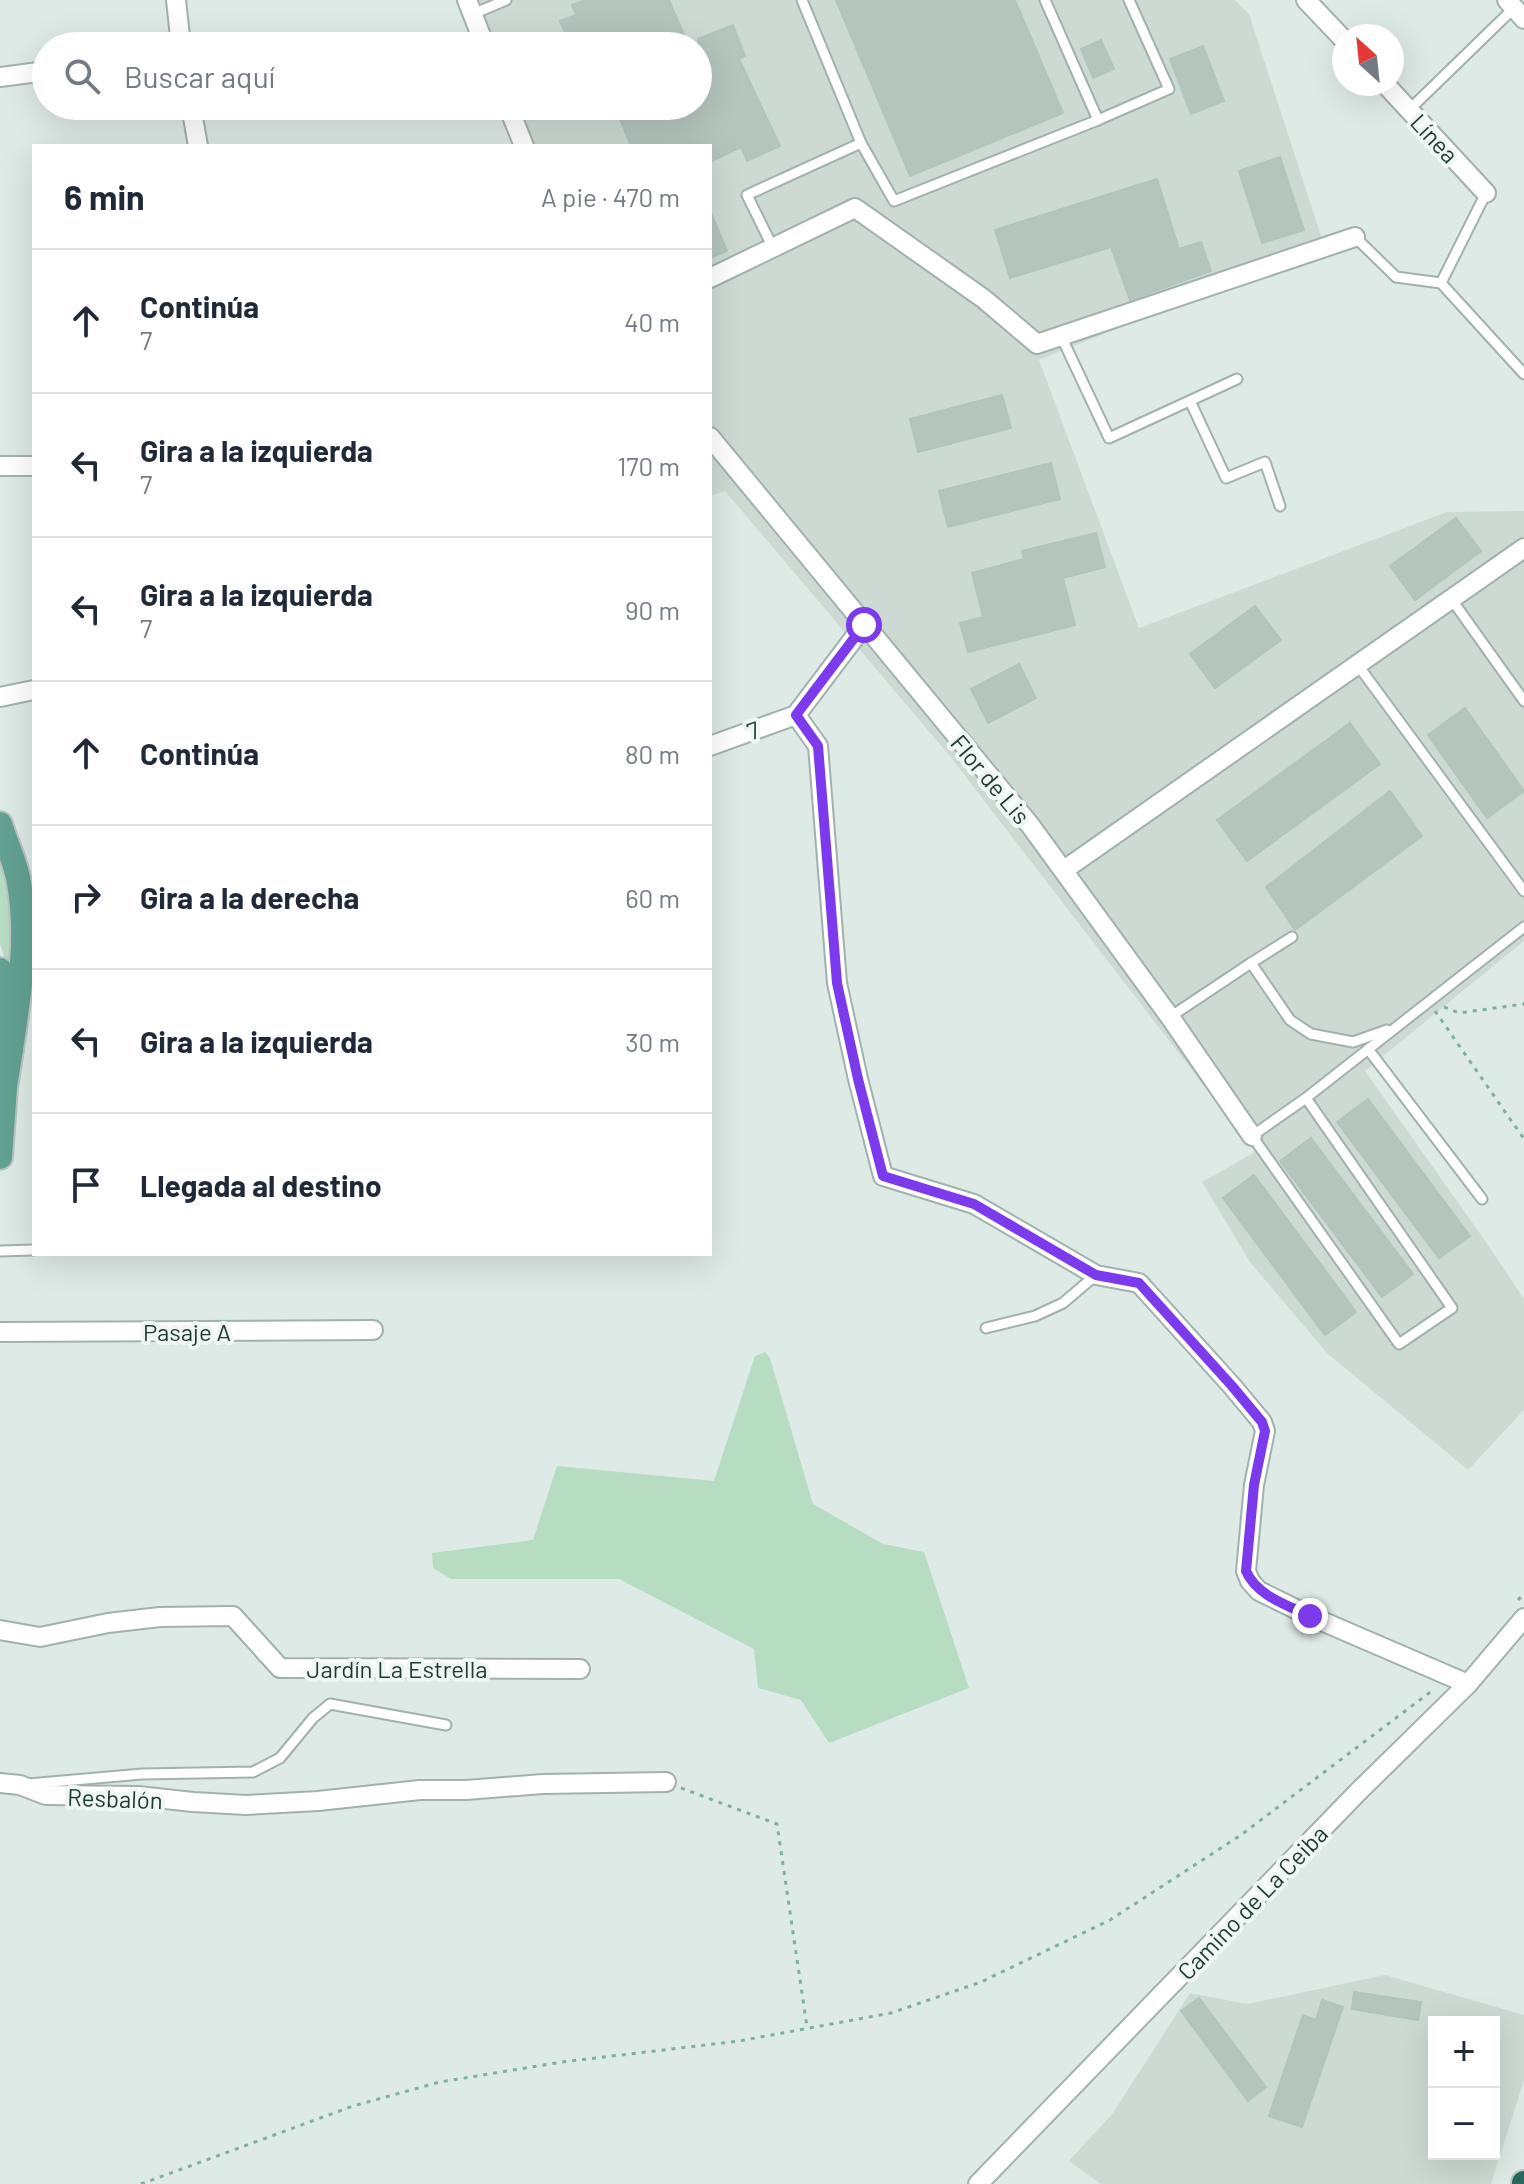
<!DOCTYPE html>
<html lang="es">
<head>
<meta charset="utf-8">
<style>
  :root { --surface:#fff; --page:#f2f2f3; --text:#1f2937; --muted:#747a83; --line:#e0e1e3 }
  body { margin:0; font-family:Barlow,sans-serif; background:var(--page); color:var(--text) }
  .controls { position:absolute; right:24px; bottom:24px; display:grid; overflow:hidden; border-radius:0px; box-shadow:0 8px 32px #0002 }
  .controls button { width:72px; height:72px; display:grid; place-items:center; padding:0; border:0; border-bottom:2px solid var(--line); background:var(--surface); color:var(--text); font:40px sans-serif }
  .compass { position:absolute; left:1332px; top:24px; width:72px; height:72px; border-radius:50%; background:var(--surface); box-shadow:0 8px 32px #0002; rotate:333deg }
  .stop { position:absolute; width:24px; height:24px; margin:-18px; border:6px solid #7c3aed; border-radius:50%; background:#fff }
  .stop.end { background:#7c3aed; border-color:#fff; box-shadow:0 2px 8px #0008 }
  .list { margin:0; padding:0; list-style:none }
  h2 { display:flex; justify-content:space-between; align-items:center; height:104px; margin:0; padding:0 32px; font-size:34px }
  h2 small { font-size:26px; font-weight:400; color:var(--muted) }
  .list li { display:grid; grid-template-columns:52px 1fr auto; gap:24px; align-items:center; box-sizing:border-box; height:144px; padding:0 32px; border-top:2px solid var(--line) }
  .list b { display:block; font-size:30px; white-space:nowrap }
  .list p { margin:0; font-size:26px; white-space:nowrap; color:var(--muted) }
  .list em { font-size:26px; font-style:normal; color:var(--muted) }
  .icon { flex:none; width:44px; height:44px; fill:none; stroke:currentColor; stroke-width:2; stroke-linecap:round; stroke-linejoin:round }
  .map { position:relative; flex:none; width:1524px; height:2184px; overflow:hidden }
  .search { position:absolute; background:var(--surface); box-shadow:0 8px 32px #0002; left:32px; top:32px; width:680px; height:88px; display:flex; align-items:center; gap:20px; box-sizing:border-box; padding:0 28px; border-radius:44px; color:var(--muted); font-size:30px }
  .panel { position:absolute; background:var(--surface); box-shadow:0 8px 32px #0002; left:32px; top:144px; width:680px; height:1112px; border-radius:0px }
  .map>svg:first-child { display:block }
  .built { fill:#cddad4; fill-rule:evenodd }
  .green { fill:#b6dcc2 }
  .building { fill:#b4c5be; stroke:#b1c4bd; stroke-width:2 }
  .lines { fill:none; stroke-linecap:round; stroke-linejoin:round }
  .lane-casing { stroke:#a1b2ac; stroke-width:13 }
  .street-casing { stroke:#a1b2ac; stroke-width:22 }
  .primary-casing { stroke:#bcc4c2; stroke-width:28 }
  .highway-casing { stroke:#bcc4c2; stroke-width:28 }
  .path { stroke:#7eafa1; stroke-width:3; stroke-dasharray:4 6; stroke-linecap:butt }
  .lane { stroke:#fff; stroke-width:9 }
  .street { stroke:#fff; stroke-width:18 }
  .primary { stroke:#62a193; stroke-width:24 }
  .highway { stroke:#2b675d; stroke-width:24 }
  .route { stroke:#7c3aed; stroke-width:10 }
  .labels { text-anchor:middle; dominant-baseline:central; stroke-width:8; stroke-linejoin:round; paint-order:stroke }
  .street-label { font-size:24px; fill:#1f3a34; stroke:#eff7f3 }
</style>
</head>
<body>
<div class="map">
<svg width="1524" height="2184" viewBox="0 0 1524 2184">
  <rect width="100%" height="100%" fill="#deeae5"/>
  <g class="built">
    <polygon points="479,0 1235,0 1249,14 1324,245 1039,360 1139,628 1447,512 1524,511 1524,941 1365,1071 1481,1235 1524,1299 1524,1410 1468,1470 1327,1353 1250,1262 1202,1182 1255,1152 949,755 725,491 710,496 710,146 534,146 519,106 698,106 698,46 496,46"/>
    <path d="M1385 1975 1524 2015V2080L1491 2184H1101L1069 2161 1113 2113 1190 1993 1247 2004ZM1434 2022H1494V2154H1434Z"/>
  </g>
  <g class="green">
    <polygon points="0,859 16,941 15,958 5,959 0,943"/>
    <polygon points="765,1352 770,1358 813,1504 883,1544 924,1552 969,1688 829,1743 801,1700 758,1688 754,1649 619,1579 451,1579 433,1568 432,1553 533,1540 557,1466 714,1481 755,1356"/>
  </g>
  <g class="building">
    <polygon points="585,0 669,0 689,46 571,46 560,21 576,15 572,5"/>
    <polygon points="836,0 1015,0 1063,113 910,176"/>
    <polygon points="733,25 745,56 739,59 780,146 747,161 741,147 710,162 710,146 631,146 615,106 698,106 698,39"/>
    <polygon points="1101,40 1114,69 1093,78 1081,49"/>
    <polygon points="1203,46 1224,101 1191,114 1170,59"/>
    <polygon points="1280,157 1304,230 1262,243 1239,171"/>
    <polygon points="1157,179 1179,249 1201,242 1211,271 1130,300 1111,247 1010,278 995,230"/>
    <polygon points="710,211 727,251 710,258"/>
    <polygon points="1002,395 1011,428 918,452 910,419"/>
    <polygon points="1051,463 1060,499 948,527 939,491"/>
    <polygon points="1456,518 1481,551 1415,600 1390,566"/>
    <polygon points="1096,533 1105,567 1063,578 1075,625 968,652 960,623 983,617 972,573 1024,559 1022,551"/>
    <polygon points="1255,606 1281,640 1215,688 1190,654"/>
    <polygon points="1019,664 1036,698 988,723 971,689"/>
    <polygon points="1465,708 1524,791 1487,818 1428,735"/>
    <polygon points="1350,723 1380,764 1247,861 1217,820"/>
    <polygon points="1390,791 1422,836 1295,930 1266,887"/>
    <polygon points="1368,1099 1470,1236 1439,1258 1337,1122"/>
    <polygon points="1311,1138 1413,1274 1382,1297 1280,1161"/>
    <polygon points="1254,1175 1356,1312 1325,1335 1223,1198"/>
    <polygon points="1354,1992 1421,2002 1418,2020 1352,2009"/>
    <polygon points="1199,1998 1266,2087 1248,2101 1181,2011"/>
    <polygon points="1322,2000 1343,2007 1302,2127 1269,2116 1303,2015 1316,2020"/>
  </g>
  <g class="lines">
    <g class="lane-casing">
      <g id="lane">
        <polyline points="802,0 861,143 894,201 1098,120 1045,0"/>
        <polyline points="473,14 506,0"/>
        <polyline points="1409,110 1515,7"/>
        <polyline points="1098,120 1169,89 1129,0"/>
        <polyline points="1486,193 1441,283 1524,374"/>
        <polyline points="1355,237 1396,277 1441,283"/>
        <polyline points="773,248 747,195 861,143"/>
        <polyline points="1061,336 1109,438 1237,379"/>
        <polyline points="1190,401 1226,478 1265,462 1280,506"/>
        <polyline points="1452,600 1524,701"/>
        <polyline points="1357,664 1524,891"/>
        <polyline points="1251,963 1292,937"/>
        <polyline points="1170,1017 1251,963 1290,1020 1311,1034 1353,1042 1387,1030"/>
        <polyline points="1368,1049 1482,1199"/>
        <polyline points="1306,1098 1452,1308 1399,1344 1252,1136 1306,1098 1524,927"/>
        <polyline points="0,1251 34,1250"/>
        <polyline points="986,1328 1035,1316 1063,1303 1096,1275"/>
        <polyline points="28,1784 142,1774 253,1772 280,1758 313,1718 330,1704 446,1725"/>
      </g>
    </g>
    <g class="street-casing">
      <g id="street">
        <polyline points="176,0 181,46"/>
        <polyline points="467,0 485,46"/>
        <polyline points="1306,0 1344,40"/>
        <polyline points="1507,0 1524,19"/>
        <polyline points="0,77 46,71"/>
        <polyline points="1385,84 1486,193"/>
        <polyline points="191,106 198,146"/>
        <polyline points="508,106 524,146"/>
        <polyline points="710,278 855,208 984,299 1037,344 1355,237"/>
        <polyline points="710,437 1030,825 1170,1017 1252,1136"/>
        <polyline points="0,466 34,466"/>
        <polyline points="0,697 34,690"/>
        <polyline points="796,715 818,746 837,983 858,1079 883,1176 974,1204 1096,1275 1139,1283 1232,1386 1262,1422 1265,1431 1254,1485 1246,1571 1250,1581 1259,1591 1310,1616 1468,1684"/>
        <polyline points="710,746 796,715 864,625"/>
        <polyline points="1064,870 1524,548"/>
        <polyline points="0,1332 373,1330"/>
        <polyline points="0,1630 40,1637 108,1623 160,1617 233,1616 280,1668 580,1669"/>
        <polyline points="0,1783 20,1785 46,1795 138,1796 193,1802 246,1805 318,1801 420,1790 466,1790 543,1784 666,1782"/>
        <polyline points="978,2184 1358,1792 1468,1684 1524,1618"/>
      </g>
    </g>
    <g class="primary-casing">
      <g id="primary">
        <path d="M0 824C6 844 16 863 19 883 29 939 19 994 11 1049"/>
        <polyline points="0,970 11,1049 5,1087 0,1157"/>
      </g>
    </g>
    <g class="highway-casing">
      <polyline id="highway" points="1524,2184 1524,2183"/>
    </g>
    <g class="path">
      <polyline points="1444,1007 1459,1013 1524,1004"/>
      <polyline points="1435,1011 1524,1139"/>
      <polyline points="1518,1600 1524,1594"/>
      <polyline points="681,1788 777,1824 807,2027"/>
      <polyline points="141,2184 353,2106 440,2082 562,2062 739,2041 891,2013 981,1982 1110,1920 1241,1835 1433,1690"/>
    </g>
    <use href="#lane" class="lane"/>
    <use href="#street" class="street"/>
    <use href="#primary" class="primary"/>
    <use href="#highway" class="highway"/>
  </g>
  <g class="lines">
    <path class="route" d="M864 625 796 715 818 746 837 983 858 1079 883 1176 974 1204 1096 1275 1139 1283 1232 1386 1262 1422 1265 1431 1254 1485 1246 1571C1257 1596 1287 1605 1310 1616"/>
  </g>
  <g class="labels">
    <g class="street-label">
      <text transform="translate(1435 138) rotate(47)">Línea</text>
      <text transform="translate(753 730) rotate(-20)">7</text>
      <text transform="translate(991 779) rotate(50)">Flor de Lis</text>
      <text x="187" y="1331">Pasaje A</text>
      <text x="397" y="1668">Jardín La Estrella</text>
      <text transform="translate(115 1798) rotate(2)">Resbalón</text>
      <text transform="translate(1252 1902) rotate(-46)">Camino de La Ceiba</text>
    </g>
  </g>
</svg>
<div class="controls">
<button>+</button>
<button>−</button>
</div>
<svg class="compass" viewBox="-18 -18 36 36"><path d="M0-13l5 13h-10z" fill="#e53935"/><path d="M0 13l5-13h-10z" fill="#747a83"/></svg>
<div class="stop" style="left:864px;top:625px"></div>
<div class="stop end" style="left:1310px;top:1616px"></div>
<div class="search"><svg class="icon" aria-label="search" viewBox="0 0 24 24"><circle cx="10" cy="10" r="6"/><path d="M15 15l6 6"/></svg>Buscar aquí</div>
<section class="panel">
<h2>6 min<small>A pie · 470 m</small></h2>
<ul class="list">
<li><svg class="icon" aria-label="ahead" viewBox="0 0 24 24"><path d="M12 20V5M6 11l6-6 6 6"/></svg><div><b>Continúa</b><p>7</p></div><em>40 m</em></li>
<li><svg class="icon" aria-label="left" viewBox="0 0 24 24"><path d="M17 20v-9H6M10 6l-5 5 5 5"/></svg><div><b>Gira a la izquierda</b><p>7</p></div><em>170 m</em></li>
<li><svg class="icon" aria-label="left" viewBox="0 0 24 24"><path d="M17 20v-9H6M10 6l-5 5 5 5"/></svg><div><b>Gira a la izquierda</b><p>7</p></div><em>90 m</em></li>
<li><svg class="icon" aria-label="ahead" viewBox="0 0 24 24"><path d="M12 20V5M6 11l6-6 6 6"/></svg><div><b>Continúa</b></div><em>80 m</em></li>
<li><svg class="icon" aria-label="right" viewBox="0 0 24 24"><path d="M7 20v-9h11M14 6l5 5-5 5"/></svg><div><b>Gira a la derecha</b></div><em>60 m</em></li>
<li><svg class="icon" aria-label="left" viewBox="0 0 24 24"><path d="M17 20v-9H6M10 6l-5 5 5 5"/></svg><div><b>Gira a la izquierda</b></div><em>30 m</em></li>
<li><svg class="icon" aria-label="arrive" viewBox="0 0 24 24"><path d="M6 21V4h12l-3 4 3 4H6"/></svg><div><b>Llegada al destino</b></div></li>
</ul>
</section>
</div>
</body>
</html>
